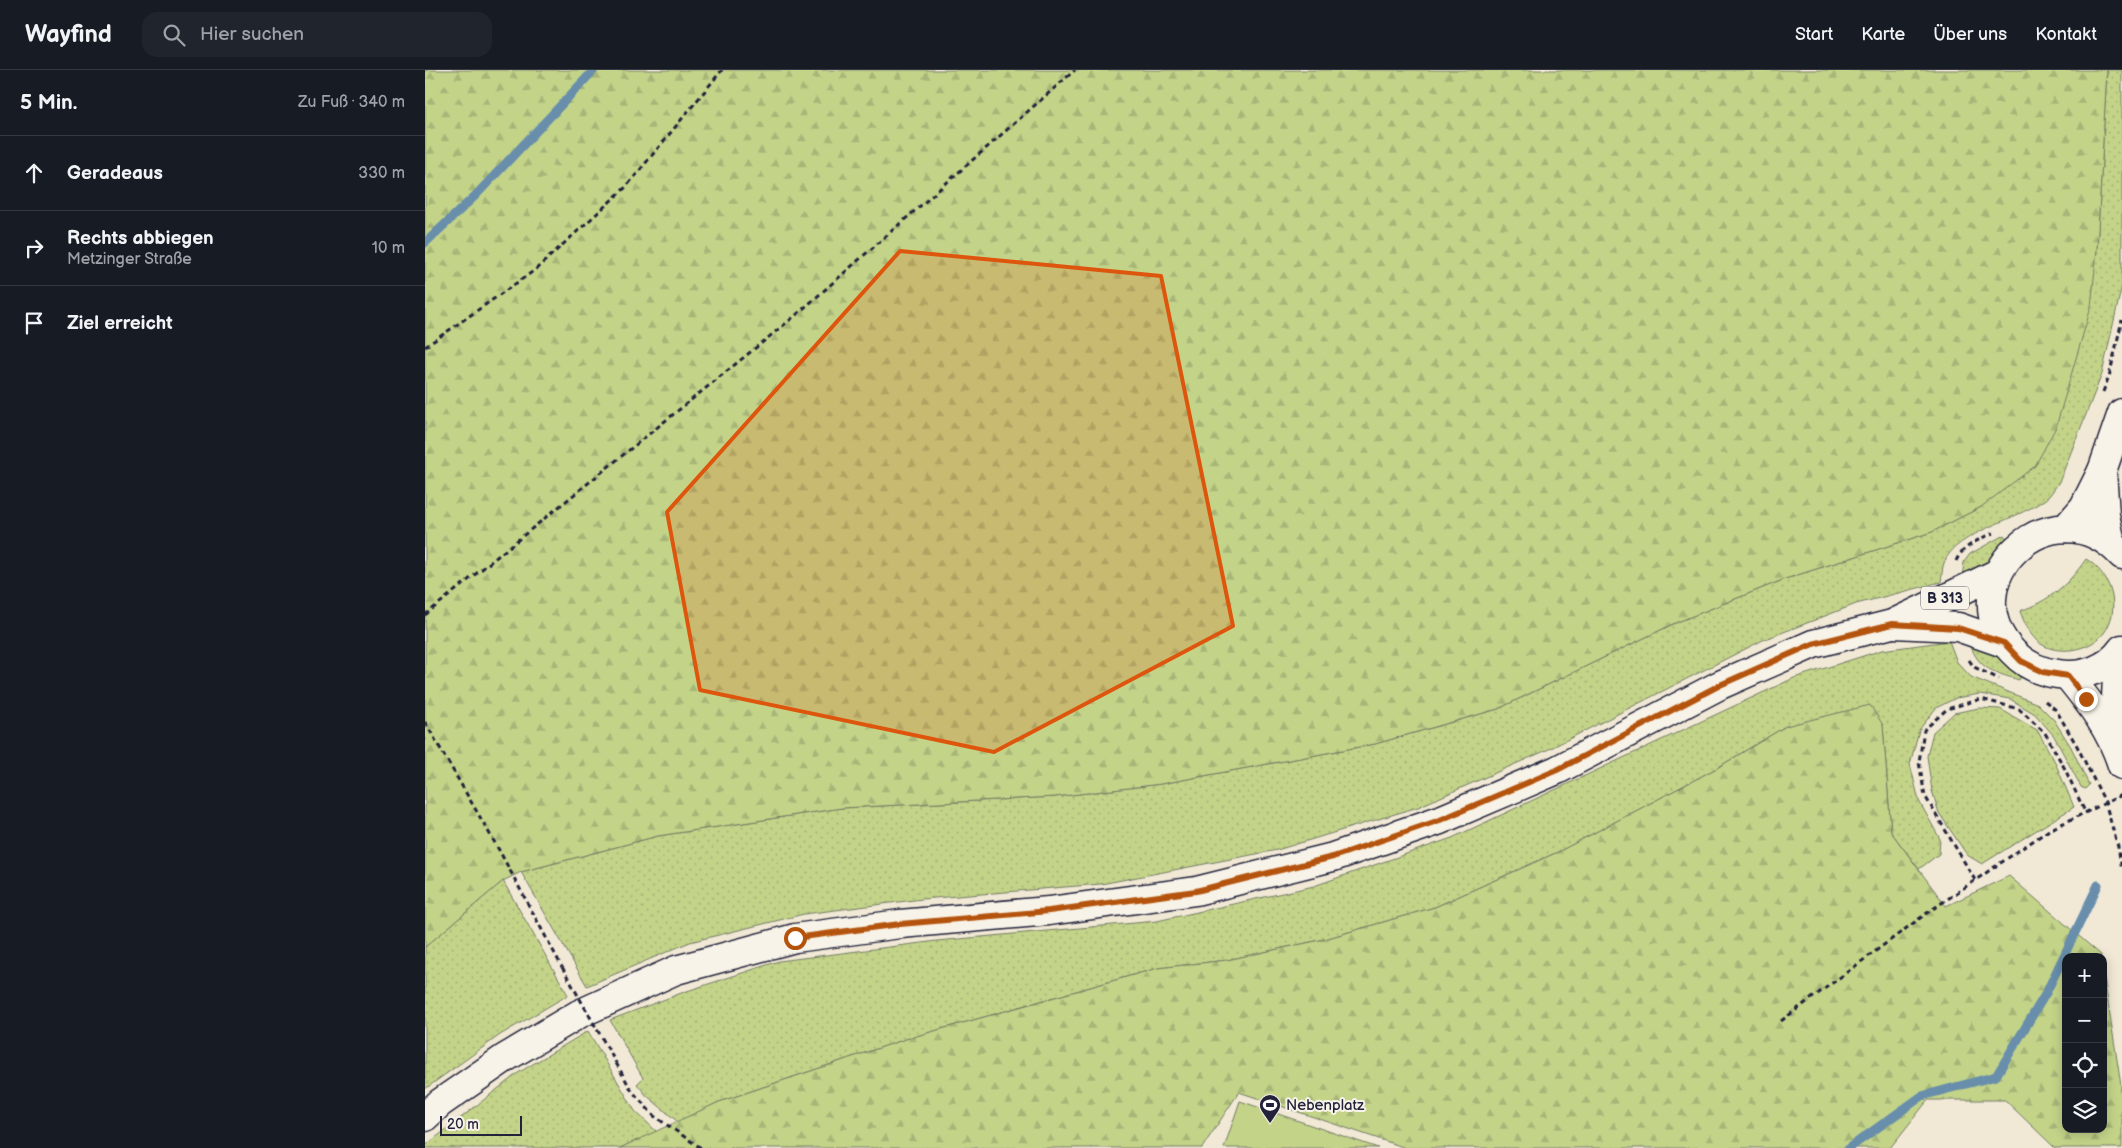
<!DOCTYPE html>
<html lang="de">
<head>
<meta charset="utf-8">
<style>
  :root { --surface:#171b24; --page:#20242c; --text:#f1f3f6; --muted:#9ea1a6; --line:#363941 }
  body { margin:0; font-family:"Balsamiq Sans",sans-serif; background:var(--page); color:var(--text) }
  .controls { position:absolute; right:15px; bottom:15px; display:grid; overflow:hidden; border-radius:10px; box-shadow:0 2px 12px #0003 }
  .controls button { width:45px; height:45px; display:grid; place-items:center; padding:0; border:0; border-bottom:1px solid var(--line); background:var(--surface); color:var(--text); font:25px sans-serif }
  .scale { position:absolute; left:15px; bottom:12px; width:82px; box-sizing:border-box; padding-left:5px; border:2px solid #22223b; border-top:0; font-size:14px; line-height:18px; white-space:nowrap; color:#22223b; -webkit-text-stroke:4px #f7f3e8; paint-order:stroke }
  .stop { position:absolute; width:15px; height:15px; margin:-11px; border:4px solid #b45309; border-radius:50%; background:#fff }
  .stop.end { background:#b45309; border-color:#fff; box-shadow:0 1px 5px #0008 }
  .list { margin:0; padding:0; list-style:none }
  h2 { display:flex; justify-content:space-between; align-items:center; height:65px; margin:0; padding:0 20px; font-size:21px }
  h2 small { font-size:16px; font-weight:400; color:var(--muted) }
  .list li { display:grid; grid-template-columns:32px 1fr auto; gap:15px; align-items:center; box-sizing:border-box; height:75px; padding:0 20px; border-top:1px solid var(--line) }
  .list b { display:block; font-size:19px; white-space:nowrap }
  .list p { margin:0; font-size:16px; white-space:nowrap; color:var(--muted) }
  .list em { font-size:16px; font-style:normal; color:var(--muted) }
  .icon { flex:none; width:28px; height:28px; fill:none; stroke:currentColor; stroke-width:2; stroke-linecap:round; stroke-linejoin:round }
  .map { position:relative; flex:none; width:1697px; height:1078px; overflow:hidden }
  header { display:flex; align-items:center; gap:30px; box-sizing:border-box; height:70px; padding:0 25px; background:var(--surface); border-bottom:1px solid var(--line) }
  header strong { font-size:24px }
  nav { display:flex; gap:28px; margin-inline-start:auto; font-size:18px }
  .search { width:350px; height:45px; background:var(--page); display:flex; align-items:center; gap:12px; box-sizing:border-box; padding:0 18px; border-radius:15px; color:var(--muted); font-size:19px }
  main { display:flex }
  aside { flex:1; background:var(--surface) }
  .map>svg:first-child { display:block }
  .grass { fill:url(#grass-dots); stroke:#727b62 }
  .forest { fill:url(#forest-firs); stroke:#727b62 }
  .pitch { fill:#c3d489; stroke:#727b62 }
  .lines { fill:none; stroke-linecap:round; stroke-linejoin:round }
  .stream { stroke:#688eac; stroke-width:9 }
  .tertiary-casing { stroke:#22223b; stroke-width:31 }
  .primary-casing { stroke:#22223b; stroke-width:31 }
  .path { stroke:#22223b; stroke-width:3; stroke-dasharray:5 4; stroke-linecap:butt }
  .tertiary { stroke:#f7f3e8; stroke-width:28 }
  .primary { stroke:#f7f3e8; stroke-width:28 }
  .path-bridge { stroke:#22223b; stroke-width:3; stroke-dasharray:5 4; stroke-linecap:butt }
  .route { stroke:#b45309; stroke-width:6 }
  .marked { fill:#de560e; fill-opacity:0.2; stroke:#de560e; stroke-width:4; stroke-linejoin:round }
  .labels { text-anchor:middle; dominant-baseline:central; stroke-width:4; stroke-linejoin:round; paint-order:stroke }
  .shield { fill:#f7f3e8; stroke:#62616f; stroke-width:1 }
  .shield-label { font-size:14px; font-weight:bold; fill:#22223b }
  .poi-label { font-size:15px; fill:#22223b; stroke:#f7f3e8; text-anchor:start }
</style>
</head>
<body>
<header>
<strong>Wayfind</strong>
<div class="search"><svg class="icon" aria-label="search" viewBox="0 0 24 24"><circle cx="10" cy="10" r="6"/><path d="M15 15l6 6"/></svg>Hier suchen</div>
<nav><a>Start</a><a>Karte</a><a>Über uns</a><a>Kontakt</a></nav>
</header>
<main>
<aside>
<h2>5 Min.<small>Zu Fuß · 340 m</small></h2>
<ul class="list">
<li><svg class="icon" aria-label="ahead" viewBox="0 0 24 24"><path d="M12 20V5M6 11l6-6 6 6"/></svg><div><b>Geradeaus</b></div><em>330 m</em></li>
<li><svg class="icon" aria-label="right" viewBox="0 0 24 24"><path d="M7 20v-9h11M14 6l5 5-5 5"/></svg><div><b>Rechts abbiegen</b><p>Metzinger Straße</p></div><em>10 m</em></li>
<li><svg class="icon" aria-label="arrive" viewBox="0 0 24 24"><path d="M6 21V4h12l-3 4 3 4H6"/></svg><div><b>Ziel erreicht</b></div></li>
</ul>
</aside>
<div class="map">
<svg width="1697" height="1078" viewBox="0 0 1697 1078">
  <defs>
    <pattern id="grass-dots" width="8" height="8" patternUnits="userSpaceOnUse" patternTransform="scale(1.25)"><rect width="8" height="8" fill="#c3d489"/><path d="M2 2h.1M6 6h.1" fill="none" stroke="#a7b677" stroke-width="1.8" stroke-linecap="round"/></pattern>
    <pattern id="forest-firs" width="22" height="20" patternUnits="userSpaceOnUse" patternTransform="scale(1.25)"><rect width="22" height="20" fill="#c3d489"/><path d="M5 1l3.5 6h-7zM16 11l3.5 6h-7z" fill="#a7b677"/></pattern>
  </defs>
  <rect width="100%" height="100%" fill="#f1e8d6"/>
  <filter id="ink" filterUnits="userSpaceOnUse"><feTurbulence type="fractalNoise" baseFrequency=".02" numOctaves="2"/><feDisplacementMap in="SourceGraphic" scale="10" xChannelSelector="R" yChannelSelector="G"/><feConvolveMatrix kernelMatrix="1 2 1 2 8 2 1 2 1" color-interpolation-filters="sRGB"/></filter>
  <g filter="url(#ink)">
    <g class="grass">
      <path d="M1682 0H1697V215L1677 304 1635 410C1632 415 1628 421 1624 426 1599 449 1530 461 1519 493 1517 498 1517 506 1516 512L1431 534 1338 570 1122 680 993 737 852 780 676 814 497 829 379 844 265 872 162 916 96 802 233 766 417 738 630 727 736 714 950 674 1073 639 1250 553 1360 509 1507 462 1556 437 1672 179Z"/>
      <path d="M1579 465 1584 471C1569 489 1559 498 1537 509L1539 492 1545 484Z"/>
      <path d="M1661 489C1686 504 1697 538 1679 563 1665 581 1630 587 1612 571 1603 562 1599 552 1595 541 1624 531 1643 515 1661 489Z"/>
      <polygon points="1524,571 1532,592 1546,607 1613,634 1629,650 1646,677 1664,715 1660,719 1656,717 1629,666 1610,644 1585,629 1555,624 1531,628 1511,638 1494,660 1485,694 1494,731 1515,769 1514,784 1494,799 1466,762 1458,655 1361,656 1292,698 1135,781 1010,837 900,869 802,890 733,898 481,969 294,1032 253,1052 221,1025 212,1014 218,1008 185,950 259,922 354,891 512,871 732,851 889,816 1027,768 1369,608 1457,580"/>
      <path d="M1545 574 1573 583 1596 606 1594 610C1569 602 1554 600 1545 574Z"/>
      <polygon points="1554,638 1575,639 1612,660 1629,690 1649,737 1557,794 1542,785 1514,743 1507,721 1502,686 1508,662 1529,643"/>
      <polygon points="78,811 143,925 75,965 0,1019 0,877"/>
      <polygon points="163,961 210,1041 232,1062 195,1078 0,1078 0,1076 93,1003"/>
    </g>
    <g class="forest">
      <polygon points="0,0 1682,0 1672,179 1666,237 1631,357 1610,396 1556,437 1507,462 1360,509 1250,553 1073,639 950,674 736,714 630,727 417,738 233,766 96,802 78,811 0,877"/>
      <polygon points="1445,635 1458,655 1466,762 1521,836 1584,806 1676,885 1676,887 1641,887 1641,1059 1678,1059 1678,900 1697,1022 1697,1078 1630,1078 1580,1030 1503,1030 1465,1078 981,1078 814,1022 777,1078 195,1078 294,1032 481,969 733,898 802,890 900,869 1010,837 1135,781 1292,698 1361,656"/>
    </g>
    <polygon class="pitch" points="815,1031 953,1078 799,1078"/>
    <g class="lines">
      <g class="stream">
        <polyline points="0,173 51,125 169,0"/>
        <polyline points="1424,1078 1497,1026 1571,1006 1621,923 1673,815"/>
      </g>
      <g class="tertiary-casing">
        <g id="tertiary">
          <path d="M1643 606C1666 634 1686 660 1697 695"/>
          <polyline points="1689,672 1693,585"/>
        </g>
      </g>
      <g class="primary-casing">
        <g id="primary">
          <polyline points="1641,458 1659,437 1677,401"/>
          <polyline points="1686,473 1680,445 1677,401 1697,343"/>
          <path d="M1697 485C1626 409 1523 513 1587 581 1600 595 1614 602 1633 604 1657 608 1683 599 1697 579"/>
          <polyline points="1469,554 1533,557 1579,573"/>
          <polyline points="0,1047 15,1033 80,988 154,944 251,900 370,868 475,854 624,841 771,821 908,787 1015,750 1132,700 1295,615 1388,574 1467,554 1573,503"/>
        </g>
      </g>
      <g class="path">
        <polyline points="0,277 110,200 201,117 297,0"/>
        <polyline points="1678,322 1685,303 1697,250"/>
        <path d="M1531 491C1537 477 1554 469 1568 463"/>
        <polyline points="0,545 370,246 650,0"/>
        <polyline points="1544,590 1549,597 1574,609"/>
        <polyline points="1620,631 1631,640 1652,676 1680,732 1693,777 1697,800"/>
        <polyline points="0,652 74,780 137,897"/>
        <polyline points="1550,810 1500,726 1494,692 1499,660 1522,639 1556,629 1594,639 1620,663 1640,699 1660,742"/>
        <polyline points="1356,951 1502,843 1624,760 1697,725"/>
        <polyline points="191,993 207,1021 229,1046 276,1078"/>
      </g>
      <use href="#tertiary" class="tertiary"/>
      <use href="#primary" class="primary"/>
      <polyline class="path-bridge" points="137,897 191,993"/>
    </g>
  </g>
  <g class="lines" filter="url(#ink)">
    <polyline class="route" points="370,868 475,854 624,841 771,821 908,787 1015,750 1132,700 1295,615 1388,574 1467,554 1533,558 1579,573 1596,591 1618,602 1643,606 1661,629"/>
  </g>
  <path class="marked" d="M475 181 736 206 808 556 569 682 275 620 242 442Z"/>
  <defs>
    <g id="stadium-pin" transform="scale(1.125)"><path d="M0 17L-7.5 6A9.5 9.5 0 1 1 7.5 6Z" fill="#22223b" stroke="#f7f3e8"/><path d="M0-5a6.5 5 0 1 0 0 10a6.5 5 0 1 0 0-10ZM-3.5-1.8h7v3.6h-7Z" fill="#fff"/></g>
  </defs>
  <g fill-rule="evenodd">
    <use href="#stadium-pin" x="845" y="1035"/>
  </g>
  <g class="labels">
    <rect class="shield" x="1496" y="516.5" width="48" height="23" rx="4"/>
    <g class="shield-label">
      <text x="1520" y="528">B 313</text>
    </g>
    <g class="poi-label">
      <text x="861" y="1035">Nebenplatz</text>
    </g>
  </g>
</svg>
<div class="controls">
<button>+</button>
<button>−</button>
<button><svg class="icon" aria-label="locate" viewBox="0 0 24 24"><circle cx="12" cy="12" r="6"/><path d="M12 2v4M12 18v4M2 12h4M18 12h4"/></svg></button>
<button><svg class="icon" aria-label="layers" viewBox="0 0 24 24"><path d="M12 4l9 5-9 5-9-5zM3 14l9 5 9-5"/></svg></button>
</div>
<div class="scale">20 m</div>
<div class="stop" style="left:370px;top:868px"></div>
<div class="stop end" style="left:1661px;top:629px"></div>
</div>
</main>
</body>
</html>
